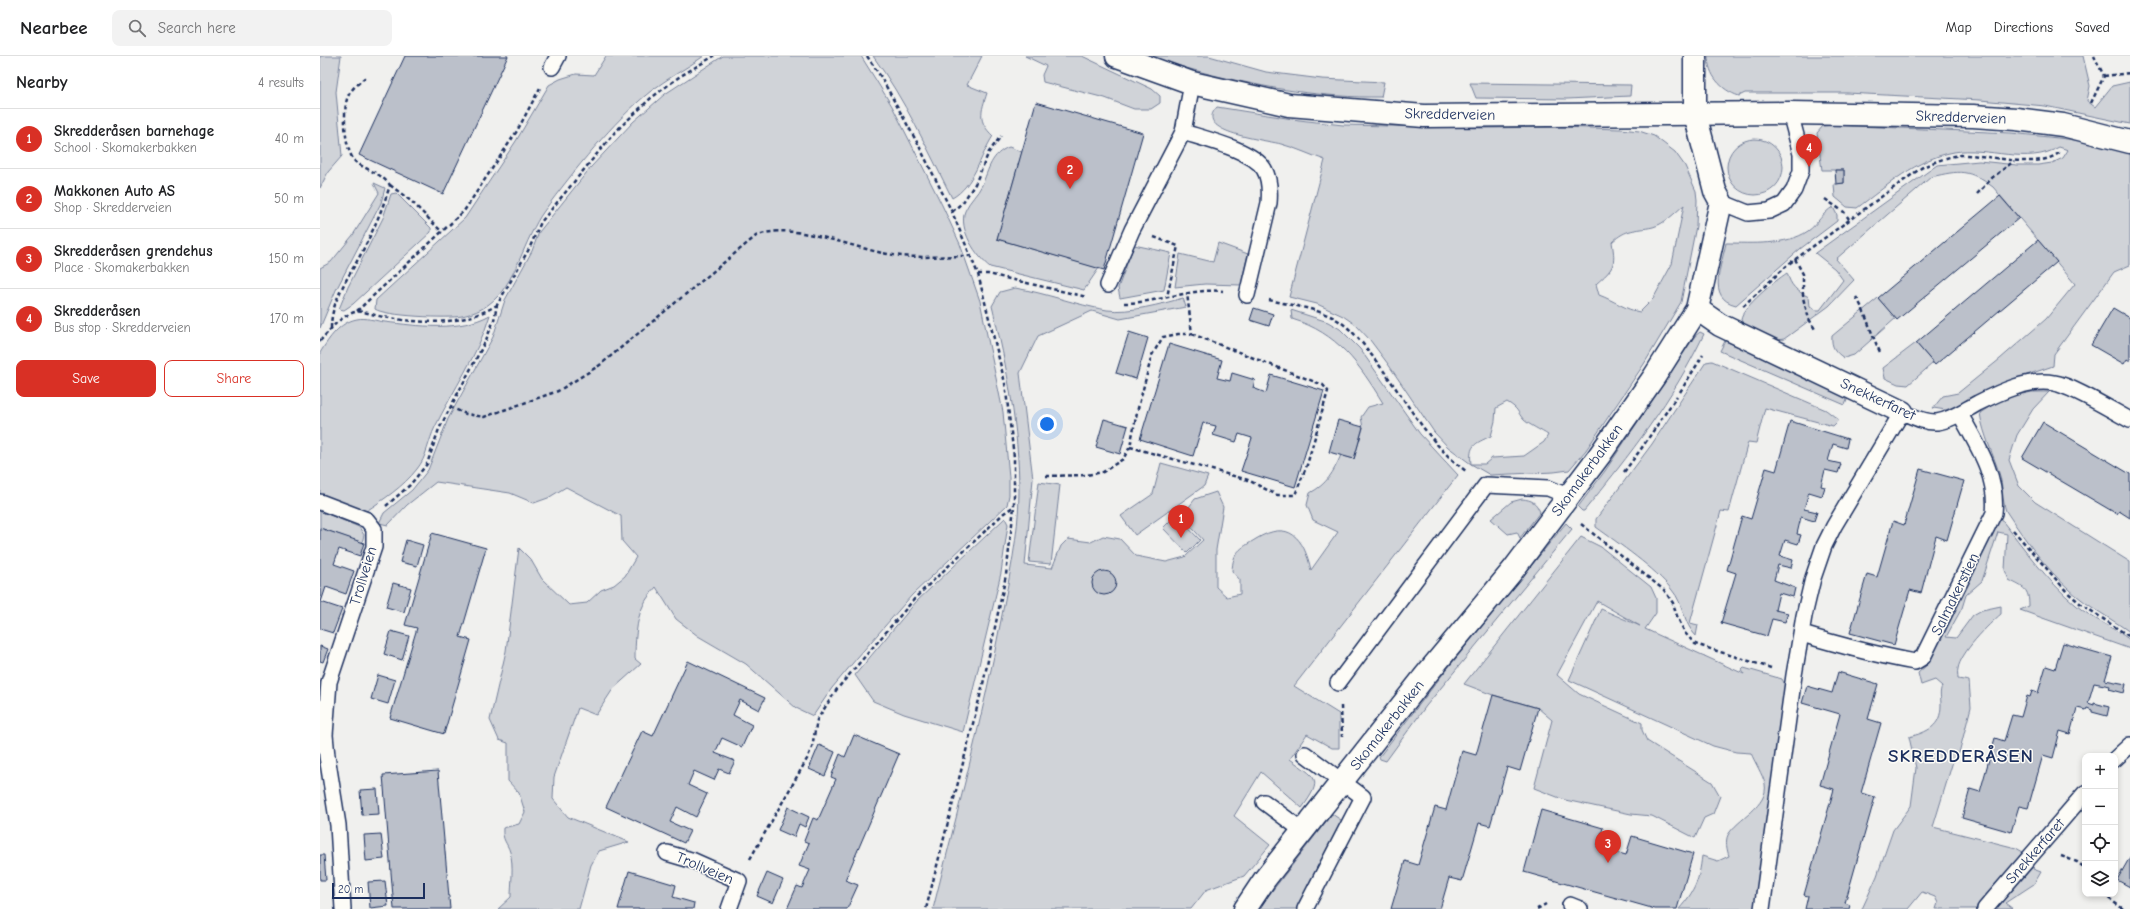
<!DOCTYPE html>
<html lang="en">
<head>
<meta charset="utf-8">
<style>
  :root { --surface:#fff; --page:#f2f2f2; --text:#202124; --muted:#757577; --line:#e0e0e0; --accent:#d93025 }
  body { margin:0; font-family:"Comic Neue",sans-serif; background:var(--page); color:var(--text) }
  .controls { position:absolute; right:12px; bottom:12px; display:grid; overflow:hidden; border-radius:8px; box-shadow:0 2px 6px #0003 }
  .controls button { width:36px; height:36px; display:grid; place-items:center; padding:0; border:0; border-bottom:1px solid var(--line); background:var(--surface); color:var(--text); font:20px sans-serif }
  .scale { position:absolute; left:12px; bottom:10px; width:93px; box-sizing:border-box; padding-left:4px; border:2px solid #1b2f5e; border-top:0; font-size:11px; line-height:14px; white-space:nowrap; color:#1b2f5e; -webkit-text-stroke:3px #fdfcf7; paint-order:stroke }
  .you { position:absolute; left:727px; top:368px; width:14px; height:14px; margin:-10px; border:3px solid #fff; border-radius:50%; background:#1a73e8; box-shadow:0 0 0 6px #1a73e833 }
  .badge { display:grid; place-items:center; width:26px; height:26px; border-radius:50%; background:var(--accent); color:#fff; font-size:13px; font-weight:700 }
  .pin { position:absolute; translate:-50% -33px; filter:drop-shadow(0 1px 2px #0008) }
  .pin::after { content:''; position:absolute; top:21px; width:14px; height:12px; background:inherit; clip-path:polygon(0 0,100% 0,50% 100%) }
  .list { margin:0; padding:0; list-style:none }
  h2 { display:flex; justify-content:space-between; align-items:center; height:52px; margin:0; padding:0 16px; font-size:17px }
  h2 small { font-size:13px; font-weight:400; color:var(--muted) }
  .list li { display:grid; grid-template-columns:26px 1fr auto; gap:12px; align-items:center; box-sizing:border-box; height:60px; padding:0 16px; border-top:1px solid var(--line) }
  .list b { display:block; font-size:15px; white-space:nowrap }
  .list p { margin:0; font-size:13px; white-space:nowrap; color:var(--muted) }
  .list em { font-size:13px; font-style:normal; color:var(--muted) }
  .actions { display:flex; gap:8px; padding:12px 16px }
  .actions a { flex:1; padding:9px 0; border:1px solid var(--accent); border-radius:8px; text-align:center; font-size:14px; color:var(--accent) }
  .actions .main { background:var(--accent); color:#fff }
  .icon { flex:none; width:22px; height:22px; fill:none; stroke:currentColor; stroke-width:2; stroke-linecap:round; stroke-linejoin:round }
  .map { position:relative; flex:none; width:1810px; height:853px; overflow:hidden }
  header { display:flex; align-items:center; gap:24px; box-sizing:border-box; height:56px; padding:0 20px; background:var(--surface); border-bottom:1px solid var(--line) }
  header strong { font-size:19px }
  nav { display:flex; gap:22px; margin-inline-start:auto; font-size:14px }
  .search { width:280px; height:36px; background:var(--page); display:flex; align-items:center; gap:10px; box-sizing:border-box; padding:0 14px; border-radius:8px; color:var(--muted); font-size:15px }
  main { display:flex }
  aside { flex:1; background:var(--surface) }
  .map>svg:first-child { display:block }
  .green { fill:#d0d3d8; stroke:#76819b; fill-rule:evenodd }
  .building { fill:#bbc0ca; stroke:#1b2f5e }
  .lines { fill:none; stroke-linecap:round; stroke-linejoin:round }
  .lane-casing { stroke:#1b2f5e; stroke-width:18 }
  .street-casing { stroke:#1b2f5e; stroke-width:25 }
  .secondary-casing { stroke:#1b2f5e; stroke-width:25 }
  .path { stroke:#1b2f5e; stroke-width:2.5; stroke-dasharray:4 3; stroke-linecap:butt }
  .lane { stroke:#fdfcf7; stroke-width:15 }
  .street { stroke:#fdfcf7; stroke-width:22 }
  .secondary { stroke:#fdfcf7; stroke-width:22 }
  .labels { text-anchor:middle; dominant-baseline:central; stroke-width:3; stroke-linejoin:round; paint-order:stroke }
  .street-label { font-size:15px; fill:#1b2f5e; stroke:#fdfcf7 }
  .district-label { font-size:19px; font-weight:bold; letter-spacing:1px; fill:#1b2f5e; stroke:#fdfcf7 }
</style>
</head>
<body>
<header>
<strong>Nearbee</strong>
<div class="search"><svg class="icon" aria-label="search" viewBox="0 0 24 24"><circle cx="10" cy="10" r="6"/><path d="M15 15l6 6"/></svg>Search here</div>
<nav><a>Map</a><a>Directions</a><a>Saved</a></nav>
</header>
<main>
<aside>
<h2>Nearby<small>4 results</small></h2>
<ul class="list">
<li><span class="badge">1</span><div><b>Skredderåsen barnehage</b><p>School · Skomakerbakken</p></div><em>40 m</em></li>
<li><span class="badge">2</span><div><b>Makkonen Auto AS</b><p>Shop · Skredderveien</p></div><em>50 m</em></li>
<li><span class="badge">3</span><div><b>Skredderåsen grendehus</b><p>Place · Skomakerbakken</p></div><em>150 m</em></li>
<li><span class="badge">4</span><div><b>Skredderåsen</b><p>Bus stop · Skredderveien</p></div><em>170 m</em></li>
</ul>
<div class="actions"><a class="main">Save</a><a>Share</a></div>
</aside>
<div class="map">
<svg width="1810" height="853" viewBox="0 0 1810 853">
  <rect width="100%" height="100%" fill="#f0f0ee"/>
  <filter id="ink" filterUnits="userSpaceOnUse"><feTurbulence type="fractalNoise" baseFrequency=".025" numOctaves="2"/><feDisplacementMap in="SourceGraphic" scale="8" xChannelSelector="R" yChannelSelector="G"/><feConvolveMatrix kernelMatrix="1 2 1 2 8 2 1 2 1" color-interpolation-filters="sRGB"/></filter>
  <g filter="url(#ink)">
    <g class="green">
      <polygon points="0,0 21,0 16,36 22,100 8,116 0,132"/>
      <path d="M286 0H384C367 12 348 22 331 35 293 65 253 116 224 155 205 181 195 230 169 248 162 254 151 258 142 260 129 263 64 260 55 253L56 244 145 162 196 85 229 29 240 23 256 18 274 19Z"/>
      <path d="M403 0H541L572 50 622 149 640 188 660 245 683 356 689 421V439L687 449 592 539 537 602 512 632 493 660 476 652 426 608 378 580 356 563 336 531C331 537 326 543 323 550 316 563 315 589 315 603L321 608 293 633 276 659 258 652 234 721 233 743 248 761 309 786 279 795 271 809 259 853H178L191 841C191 827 194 810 190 796 187 786 182 785 183 772L199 768 205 756 199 737 188 725V687L179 684 170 664 186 595 199 492 211 504 222 523 249 549 267 547 281 534 294 529 305 520 316 501 302 485 301 460 246 431 228 442 214 447 190 437 116 426 87 449 68 469 59 467 64 457 92 434 108 414 128 363 173 281 185 244 212 195 219 176 271 111 313 66 345 38Z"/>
      <path d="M553 0H662L647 29 667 37C661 56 657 65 673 80 660 100 654 130 632 142 608 94 585 44 553 0Z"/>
      <polygon points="705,0 762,0 832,33 840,40 840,47 831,53 814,53 785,42 723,26 722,19 726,10"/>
      <path d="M831 0H889L946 16 1002 23 1064 26 1061 41C1003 42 946 32 889 18 870 13 850 8 831 0Z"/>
      <path d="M1388 0H1763L1770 30 1767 45 1775 51 1792 30 1810 26V68L1725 50 1660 44 1527 37H1425L1419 40C1401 34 1388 19 1388 0Z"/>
      <polygon points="1150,27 1311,29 1310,40 1247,43 1156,42"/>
      <path d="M897 51 979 64 1023 69 1164 72 1239 71 1301 73 1319 75 1334 80 1355 96 1365 110 1376 135 1377 144 1376 170 1361 246 1324 308 1266 394 1249 414 1234 416 1170 419 1151 408 1128 391 1114 376 1068 308 1050 284 1036 269 1023 260 997 248 969 241 1005 104C990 99 976 92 961 88 947 84 872 77 897 51ZM1364 149 1352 208 1333 243 1320 256C1306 254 1293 244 1279 239L1276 228C1294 212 1296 210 1292 186 1307 172 1315 175 1333 171 1344 168 1355 157 1364 149ZM1187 346C1200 354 1196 355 1204 364 1208 368 1222 375 1228 379L1224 386 1204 400 1172 402 1165 408H1151C1149 389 1154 388 1171 380L1175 365 1176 352Z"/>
      <path d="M1514 69 1691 77 1756 84 1810 97V209L1794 216 1734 298 1733 310 1695 323 1626 354 1613 352 1623 340 1638 337 1680 303 1726 263 1755 228 1673 131C1648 113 1641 114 1611 121L1516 203 1534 224 1509 250 1464 283 1458 284 1425 270 1421 264C1423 250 1455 225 1467 217 1471 230 1476 235 1489 241L1490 250 1496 254H1500L1523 224 1515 213 1495 197 1617 109 1659 105 1697 109H1718L1732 107 1743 102 1748 94 1739 91C1708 110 1667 90 1634 96 1596 103 1567 130 1537 152L1527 151 1515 141 1514 128 1524 127V114H1502L1497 77 1503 70Z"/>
      <circle cx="1435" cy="111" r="28"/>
      <path d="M689 91 702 96 677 183 779 212 764 234 670 211C656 200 638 173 645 155 649 145 658 138 662 129 669 113 671 98 689 91Z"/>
      <polygon points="54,127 65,132 61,147 16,234 0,272 0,212 11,206 33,179 59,137"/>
      <polygon points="76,137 111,172 111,176 33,248 24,254 19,253 28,231 63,162 71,138"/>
      <path d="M1513 151 1517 159V165L1480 193 1416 249C1386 242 1402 209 1406 187 1432 187 1466 190 1488 175 1497 169 1503 156 1513 151Z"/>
      <polygon points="898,187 928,198 921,229 885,228 855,231 860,198 893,206"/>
      <polygon points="814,189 851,197 844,234 800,242 798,232"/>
      <path d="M695 232C726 237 756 249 787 254 809 257 842 248 863 242L866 251 800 263 772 255 718 280 700 317 713 423 705 509 732 512 741 490 748 483 771 486 783 480 800 483 816 500 846 506 865 501 883 484 867 466 866 455 875 443 896 436 903 451 896 494V531L907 541 920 538V524L912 515C913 495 920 493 936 483 969 463 984 482 991 514L1018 476 993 464 987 449 990 437C1007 428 1013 417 1021 399L1034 403 1043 372 1041 361 1048 351 1063 347C1039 308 1018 277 972 263L971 254 1008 266 1020 273 1040 293 1100 378 1138 419 974 630 1019 658V692H1012L987 678 970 703C996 722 1004 722 982 752L941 716 914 760 950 789 924 820 886 834 871 853H613C637 757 663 661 681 564 689 522 699 479 699 436 699 372 687 311 672 250L680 236Z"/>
      <path d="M1558 242 1576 262 1534 299 1524 302C1515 296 1511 291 1512 280Z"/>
      <path d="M170 259C158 299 133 334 115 371 108 385 107 401 97 413 83 431 64 443 45 456L0 439V297C9 282 20 266 37 263 46 261 56 265 65 266 98 270 139 276 170 259Z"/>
      <path d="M1380 276 1384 278C1354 342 1309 400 1264 455H1262L1258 451 1285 415 1375 280Z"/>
      <polygon points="1405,285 1529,339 1525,349 1400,295"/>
      <polygon points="1596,287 1613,307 1588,329 1578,328 1565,322 1563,312"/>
      <path d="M1392 305 1506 354 1519 364 1513 370 1445 352 1436 387 1428 386 1409 456 1401 455 1370 567 1378 569 1376 580C1363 567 1364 548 1352 534 1336 513 1298 487 1276 471V463L1332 388 1386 306Z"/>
      <path d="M1712 336H1729L1713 353 1697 379 1689 404 1699 430 1715 446 1810 506V576C1796 566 1780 557 1766 547 1734 524 1707 487 1686 455 1682 443 1683 432 1680 420 1674 399 1663 379 1660 357L1683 342Z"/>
      <polygon points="841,407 888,420 884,430 815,479 801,460 833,438"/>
      <polygon points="719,426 740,429 731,508 709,506"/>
      <path d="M1202 443C1212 444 1216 446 1220 456L1200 482 1197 476 1188 478 1171 463 1191 446Z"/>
      <polygon points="0,455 39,471 44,479 42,487 0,472"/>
      <polygon points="856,459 880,484 867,497 843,472"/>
      <polygon points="685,462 688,468 681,517 643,676 584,658 553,645 535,619 596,546"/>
      <path d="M1680 462C1704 492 1726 524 1756 549 1772 563 1793 571 1810 584V593L1700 554 1709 550C1709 532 1704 532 1689 524L1685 514 1687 478 1678 476 1662 525 1646 539 1642 552 1626 581 1636 582 1653 559 1662 554 1681 550V558C1669 568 1640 597 1638 613 1637 616 1638 620 1638 623L1649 625 1651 651 1639 697 1634 702 1613 771 1696 792 1703 796 1656 853H1616L1618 847 1615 841 1602 836 1588 853H1542L1557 820 1573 774 1591 750 1596 712 1589 681C1607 676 1621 671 1621 649 1621 641 1619 637 1622 630L1615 624 1601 629 1598 617 1608 608Z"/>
      <polygon points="1246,467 1252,473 1106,650 1066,705 1060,703 1059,701 1119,623"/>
      <path d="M1261 481 1281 491 1331 531 1336 542V557L1325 573 1424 618 1422 614 1424 612 1462 623 1466 631 1436 853H1359C1376 834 1379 824 1382 800L1398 805 1409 800C1407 794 1405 785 1408 779 1417 763 1449 750 1445 728 1443 719 1434 705 1431 697L1416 696 1393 690 1249 624 1281 553 1320 570 1277 545 1237 619 1259 638 1322 667V674L1327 685 1392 726 1400 740 1393 758 1384 762 1375 782 1332 760 1311 758 1245 744 1214 732 1232 664 1218 652 1173 639 1144 628Z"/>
      <polygon points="1012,758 1024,766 976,853 938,853"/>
      <polygon points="1714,809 1713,813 1721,816 1714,828 1685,847 1693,853 1676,853"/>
    </g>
    <g class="building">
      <polygon points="85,0 188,0 123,138 39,99"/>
      <polygon points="716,46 823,77 784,214 677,183"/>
      <polygon points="1515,114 1524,114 1524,127 1516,128"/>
      <polygon points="1680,140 1699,162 1577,264 1558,242"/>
      <polygon points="1718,184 1737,206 1615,309 1596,287"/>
      <polygon points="934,252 953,258 949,270 930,264"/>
      <polygon points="1793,252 1810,262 1810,305 1807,303 1804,308 1771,289"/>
      <polygon points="809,276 828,282 816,323 796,317"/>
      <polygon points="849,288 902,304 897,322 910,325 912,317 935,324 933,332 946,337 951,319 1004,335 975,431 921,415 932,382 919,378 916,386 893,379 896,370 883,367 873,400 820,383"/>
      <polygon points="784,363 808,370 800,398 776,391"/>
      <polygon points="1018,364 1043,371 1034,403 1009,396"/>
      <polygon points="1470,365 1528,383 1526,392 1513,388 1508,405 1521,408 1518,417 1505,414 1501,430 1505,431 1502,440 1489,436 1484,453 1497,456 1494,465 1481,461 1477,478 1481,479 1478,488 1465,484 1460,500 1473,504 1471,512 1458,509 1454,524 1475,532 1473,541 1459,537 1455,554 1468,557 1465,566 1452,563 1447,580 1401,567 1416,517 1407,514 1422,460 1431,463 1446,412 1456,415"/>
      <polygon points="1723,366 1810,418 1810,462 1799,455 1797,458 1702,402"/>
      <polygon points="1600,413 1644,425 1627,484 1616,480 1601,537 1590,534 1574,589 1530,577 1547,518 1557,521 1573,465 1584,469"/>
      <polygon points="0,472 44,487 40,500 19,493 14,508 34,515 26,538 6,531 1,546 22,553 13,577 0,573"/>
      <polygon points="112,477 166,492 140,581 151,584 124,678 70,662 97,572 85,569"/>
      <polygon points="86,484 103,489 97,510 80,506"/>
      <circle cx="784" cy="527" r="12"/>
      <polygon points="73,527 91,532 84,556 66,551"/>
      <polygon points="71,575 89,580 82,604 64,598"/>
      <polygon points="1743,587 1792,601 1785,624 1806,628 1804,637 1789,633 1790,630 1774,627 1768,647 1774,649 1774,647 1789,651 1787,660 1772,656 1772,654 1767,652 1766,654 1757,652 1750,678 1740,675 1733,702 1723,699 1708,752 1699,750 1691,776 1642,762 1650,733 1660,736 1675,682 1684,685 1692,659 1701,661 1707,640 1710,641 1712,635 1718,637 1726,610 1735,613"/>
      <polygon points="0,590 8,593 3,606 0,605"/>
      <polygon points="368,605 445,642 439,654 420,644 413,659 432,669 422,691 402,682 395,697 415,705 409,717 399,713 394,724 374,715 368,729 387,738 376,761 357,751 350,766 370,775 364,787 286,751 322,675 333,680"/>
      <polygon points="1518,616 1558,628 1548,663 1561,667 1541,737 1555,741 1525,847 1530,849 1529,853 1485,853 1488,840 1484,839 1514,733 1500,729 1520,658 1482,647 1487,630 1512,637"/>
      <polygon points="58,619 75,624 68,648 51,643"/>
      <polygon points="1173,639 1218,652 1200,715 1187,711 1170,770 1159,767 1142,825 1129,822 1120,853 1071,853 1085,805 1098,809 1115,751 1126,754 1142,695 1156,699"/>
      <polygon points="534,679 579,698 525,824 538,829 527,853 467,853 477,830 482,832 490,814 479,810 489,787 484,785 493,762 498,764 516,723 511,721 520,698 525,701"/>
      <polygon points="499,689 515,696 505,720 489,713"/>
      <polygon points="118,715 130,853 74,853 63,719"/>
      <polygon points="57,733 59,758 42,759 40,734"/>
      <polygon points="468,751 489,761 485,771 479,768 474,781 458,774"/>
      <polygon points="1221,754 1283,772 1277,791 1306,799 1312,780 1373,798 1357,853 1335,853 1204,816"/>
      <polygon points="61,778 64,803 46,805 44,779"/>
      <polygon points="0,799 4,799 6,824 0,824"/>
      <polygon points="1810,801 1810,831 1797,824"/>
      <polygon points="309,815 356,829 353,841 374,847 373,853 298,853"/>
      <polygon points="447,817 463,824 453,847 437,840"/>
      <polygon points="65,825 68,850 50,852 48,826"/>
    </g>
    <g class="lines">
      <g class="lane-casing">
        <g id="lane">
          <polyline points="232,11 238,0"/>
          <path d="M863 76C885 83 932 94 944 113 950 123 950 135 949 147L927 239"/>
          <polyline points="1401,146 1428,157 1449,155 1464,148 1474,134 1481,115 1481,98 1470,57"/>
          <polyline points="788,229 812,174 863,76 872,27"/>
          <polyline points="0,446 47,464 54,473 54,491 9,626 5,679 7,700 18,769 23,853"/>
          <path d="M1482 578C1519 589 1556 599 1595 606L1603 601 1674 457C1678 420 1657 389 1640 358"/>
          <polyline points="1018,627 1166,429 1228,432 1248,440"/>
          <polyline points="1795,703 1810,689"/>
          <polyline points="944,746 983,775"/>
          <polyline points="347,797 374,805 419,825 409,853"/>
          <polyline points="1250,849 1260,853"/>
          <polyline points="985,853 1043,741 985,698"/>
          <path d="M1442 853 1474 619 1484 560 1493 522 1504 490 1514 470 1582 356C1592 360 1605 367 1617 366 1632 364 1645 354 1658 347 1680 336 1709 322 1734 327 1753 330 1791 354 1810 364"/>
          <polyline points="1665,853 1765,737"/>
        </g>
      </g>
      <g class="street-casing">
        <g id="street">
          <polyline points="1377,253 1400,269 1582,356"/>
          <polyline points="925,853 945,823 1105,620 1193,514 1279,400 1334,321 1377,253 1401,146 1395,135 1375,58 1375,0"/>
        </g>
      </g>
      <g class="secondary-casing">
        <polyline id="secondary" points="797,0 872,27 969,49 1104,60 1470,57 1653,60 1696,63 1743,69 1810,86"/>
      </g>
      <g class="path">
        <polyline points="547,0 561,21 598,88 632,156 658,218 685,327 694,401 694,451 686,519 663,628 606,853"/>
        <polyline points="1784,20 1810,17"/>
        <polyline points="1771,47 1784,20 1774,0"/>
        <polyline points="70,129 91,145 122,176"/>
        <polyline points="1657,138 1673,121 1694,105"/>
        <polyline points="1505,143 1524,156 1529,163"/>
        <polyline points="632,156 643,146 655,128 669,96 681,80"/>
        <polyline points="834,181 858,190 847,241"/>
        <polyline points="1475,203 1483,218 1483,242 1489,263 1496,275"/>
        <polyline points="658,218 668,218 767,241"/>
        <path d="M1536 241C1547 258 1551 279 1561 298"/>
        <path d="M949 244C970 249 995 252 1014 262 1032 272 1044 289 1056 305 1085 342 1108 388 1146 415"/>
        <path d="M804 247C838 247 869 232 903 235"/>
        <path d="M1423 250 1470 207 1601 112C1614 106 1628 100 1642 99 1670 98 1718 115 1740 96"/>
        <polyline points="37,255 144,155 197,75 221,30"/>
        <path d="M11 272C11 244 29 221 42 196 53 175 63 152 70 129 58 115 50 116 37 107 24 98 23 57 27 43 30 33 40 26 47 20"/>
        <path d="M0 285C10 274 20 260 35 256 42 254 56 260 64 261 104 268 142 270 177 249"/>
        <polyline points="1360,336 1383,299"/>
        <path d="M130 351 146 358 164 361 238 335 280 309 436 180C475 163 540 197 582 200 604 202 627 200 649 200"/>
        <polyline points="810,391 928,424 957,439 975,439 987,409 1008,335 1003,329 872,278"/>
        <polyline points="1304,416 1321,393 1357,340"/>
        <polyline points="726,420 767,419 783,416 803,403 810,391 817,356 832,299 843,281 858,278 872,278 867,237"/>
        <polyline points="66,450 90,429 107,408 119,373 166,284 174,264 177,249 209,193 221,166 295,76 331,42 359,21 394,0"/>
        <polyline points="1261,468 1344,534 1353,547 1357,560 1365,577 1375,588 1451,612"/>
        <polyline points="1693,474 1747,536 1761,548 1810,581"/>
        <polyline points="1021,650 1022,681"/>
        <polyline points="1741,800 1757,806 1765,812"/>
        <polyline points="430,803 487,703 492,691 497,664 517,633 597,540 684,457 693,451"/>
        <polyline points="1783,838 1803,853"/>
        <polyline points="1217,853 1226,848"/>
      </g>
      <use href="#lane" class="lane"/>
      <use href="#street" class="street"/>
      <use href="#secondary" class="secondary"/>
    </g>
  </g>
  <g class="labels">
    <g class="street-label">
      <text transform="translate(1130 58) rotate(1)">Skredderveien</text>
      <text transform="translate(1641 61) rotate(2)">Skredderveien</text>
      <text transform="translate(1558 343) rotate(25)">Snekkerfaret</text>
      <text transform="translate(1267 414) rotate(-54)">Skomakerbakken</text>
      <text transform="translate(43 520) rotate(-73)">Trollveien</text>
      <text transform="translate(1635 538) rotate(-64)">Salmakerstien</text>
      <text transform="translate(1067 669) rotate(-52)">Skomakerbakken</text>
      <text transform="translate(1715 795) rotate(-49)">Snekkerfaret</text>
      <text transform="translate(385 812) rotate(23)">Trollveien</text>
    </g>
    <g class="district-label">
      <text x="1641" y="700">SKREDDERÅSEN</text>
    </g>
  </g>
</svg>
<div class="controls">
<button>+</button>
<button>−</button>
<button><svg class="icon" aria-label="locate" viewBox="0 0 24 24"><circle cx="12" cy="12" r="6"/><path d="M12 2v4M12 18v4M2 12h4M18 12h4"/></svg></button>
<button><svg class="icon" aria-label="layers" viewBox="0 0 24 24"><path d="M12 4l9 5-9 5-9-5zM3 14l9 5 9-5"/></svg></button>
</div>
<div class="scale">20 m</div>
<div class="you"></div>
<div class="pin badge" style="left:861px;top:482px">1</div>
<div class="pin badge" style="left:750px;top:133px">2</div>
<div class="pin badge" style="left:1288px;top:807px">3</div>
<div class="pin badge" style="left:1489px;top:111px">4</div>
</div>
</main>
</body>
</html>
